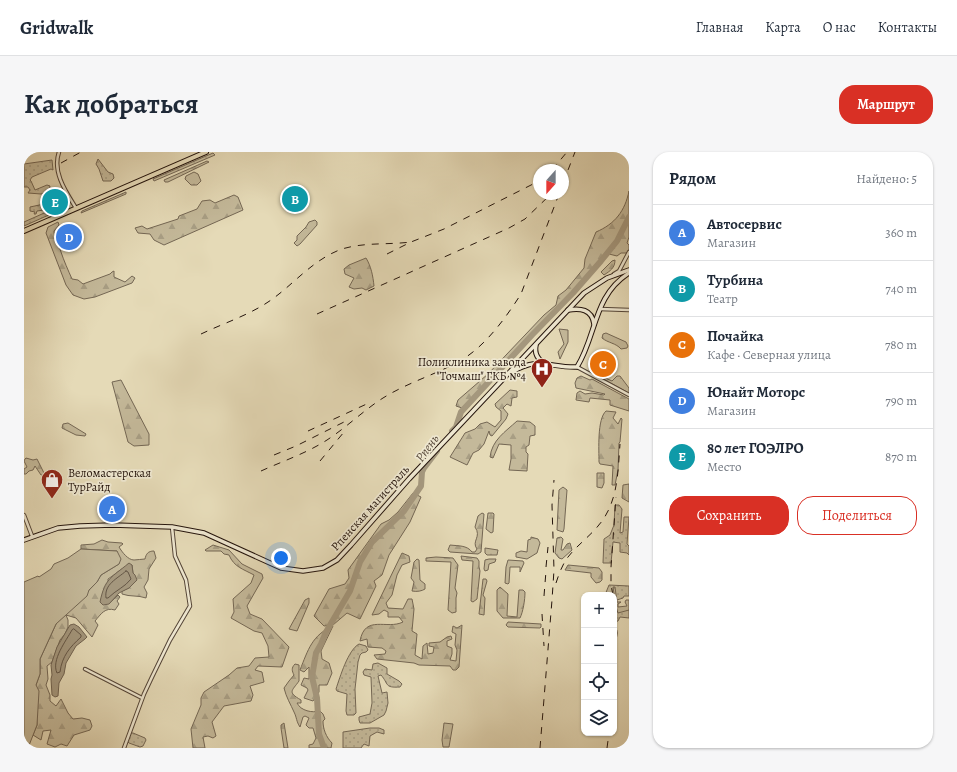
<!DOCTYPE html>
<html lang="ru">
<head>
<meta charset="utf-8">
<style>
  :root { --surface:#fff; --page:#f6f6f7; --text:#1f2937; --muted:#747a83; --line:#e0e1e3; --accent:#d93025 }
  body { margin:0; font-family:Alegreya,serif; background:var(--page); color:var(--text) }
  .controls { position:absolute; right:12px; bottom:12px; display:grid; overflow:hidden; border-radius:8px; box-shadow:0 1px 3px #0004 }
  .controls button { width:36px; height:36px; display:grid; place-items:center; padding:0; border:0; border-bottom:1px solid var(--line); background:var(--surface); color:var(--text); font:20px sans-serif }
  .compass { position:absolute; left:509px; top:12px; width:36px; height:36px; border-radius:50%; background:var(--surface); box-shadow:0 1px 3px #0004; rotate:201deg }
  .you { position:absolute; left:257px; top:406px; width:14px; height:14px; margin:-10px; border:3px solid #fff; border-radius:50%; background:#1a73e8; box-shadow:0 0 0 6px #1a73e833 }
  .badge { display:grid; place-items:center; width:26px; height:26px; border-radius:50%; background:var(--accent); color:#fff; font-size:13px; font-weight:700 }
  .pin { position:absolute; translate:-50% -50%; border:2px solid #fff; box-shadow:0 1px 4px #0006 }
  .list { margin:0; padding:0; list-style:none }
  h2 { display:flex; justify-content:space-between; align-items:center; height:52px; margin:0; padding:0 16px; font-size:17px }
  h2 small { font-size:13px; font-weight:400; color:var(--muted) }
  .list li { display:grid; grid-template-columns:26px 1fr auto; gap:12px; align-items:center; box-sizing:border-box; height:56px; padding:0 16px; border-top:1px solid var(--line) }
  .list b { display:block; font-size:15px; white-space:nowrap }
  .list p { margin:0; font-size:13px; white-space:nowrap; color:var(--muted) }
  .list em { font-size:13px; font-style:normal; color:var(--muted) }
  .actions { display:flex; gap:8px; padding:12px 16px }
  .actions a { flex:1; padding:9px 0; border:1px solid var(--accent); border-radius:16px; text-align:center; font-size:14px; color:var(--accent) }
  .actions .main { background:var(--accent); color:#fff }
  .icon { flex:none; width:22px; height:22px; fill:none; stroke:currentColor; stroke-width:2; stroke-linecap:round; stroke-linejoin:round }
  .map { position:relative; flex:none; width:605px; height:596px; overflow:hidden; border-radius:16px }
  header { display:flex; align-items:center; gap:24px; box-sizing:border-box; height:56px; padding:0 20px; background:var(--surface); border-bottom:1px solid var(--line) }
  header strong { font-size:19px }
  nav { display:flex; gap:22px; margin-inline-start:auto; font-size:14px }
  .intro { display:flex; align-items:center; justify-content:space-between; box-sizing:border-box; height:96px; padding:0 24px }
  h1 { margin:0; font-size:28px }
  .button { padding:10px 18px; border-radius:16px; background:var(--accent); color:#fff; font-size:14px; font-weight:700 }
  main { display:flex; gap:24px; padding:0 24px }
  aside { flex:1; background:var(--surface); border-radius:16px; box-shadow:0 1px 3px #0004 }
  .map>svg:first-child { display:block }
  .grass { fill:url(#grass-dots); stroke:#746754 }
  .forest { fill:url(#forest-firs); stroke:#746754 }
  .green { fill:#c4b99a; stroke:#746754 }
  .water { fill:#a4977d; stroke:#716350 }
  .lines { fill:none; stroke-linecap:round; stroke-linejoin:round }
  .shore { stroke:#645645; stroke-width:1 }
  .river { stroke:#a4977d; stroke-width:6 }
  .minor-casing { stroke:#554638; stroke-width:4.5 }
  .secondary-casing { stroke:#25150d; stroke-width:5.5 }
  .primary-casing { stroke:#25150d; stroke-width:6 }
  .minor { stroke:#eee7d0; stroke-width:2.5 }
  .secondary { stroke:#eee7d0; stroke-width:3.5 }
  .primary { stroke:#e5dab7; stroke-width:4 }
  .rail { stroke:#25150d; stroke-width:1; stroke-dasharray:7 7; stroke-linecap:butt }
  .labels { text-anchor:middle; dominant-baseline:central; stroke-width:3.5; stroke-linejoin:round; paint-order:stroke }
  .poi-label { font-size:12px; fill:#25150d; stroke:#eee7d0; text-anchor:end }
  .street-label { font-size:12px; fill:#25150d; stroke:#eee7d0 }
  .water-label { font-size:13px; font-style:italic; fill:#58493a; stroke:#eee7d0 }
</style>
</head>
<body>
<header>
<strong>Gridwalk</strong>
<nav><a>Главная</a><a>Карта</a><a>О нас</a><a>Контакты</a></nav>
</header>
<div class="intro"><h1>Как добраться</h1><a class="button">Маршрут</a></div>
<main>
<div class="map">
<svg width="605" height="596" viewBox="0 0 605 596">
  <defs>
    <pattern id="grass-dots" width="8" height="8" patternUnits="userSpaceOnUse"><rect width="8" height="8" fill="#c4b99a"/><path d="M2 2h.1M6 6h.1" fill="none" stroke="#a89e84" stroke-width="1.8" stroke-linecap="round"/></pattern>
    <pattern id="forest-firs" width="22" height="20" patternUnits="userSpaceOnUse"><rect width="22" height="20" fill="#c4b99a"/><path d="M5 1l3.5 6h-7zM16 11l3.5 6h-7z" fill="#a89e84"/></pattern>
  </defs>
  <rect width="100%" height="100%" fill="#e5dab7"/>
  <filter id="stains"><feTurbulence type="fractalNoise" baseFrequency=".005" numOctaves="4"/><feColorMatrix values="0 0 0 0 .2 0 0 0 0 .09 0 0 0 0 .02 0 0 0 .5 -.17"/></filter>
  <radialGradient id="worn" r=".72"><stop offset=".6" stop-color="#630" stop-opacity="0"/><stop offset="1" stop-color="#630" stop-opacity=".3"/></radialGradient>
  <g class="grass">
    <polygon points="189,1 191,3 130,29 129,27"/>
    <polygon points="74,7 84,20 89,22 90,26 87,29 79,29 75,17 72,12"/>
    <polygon points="28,8 29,18 27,17 8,25 6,28 7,29 11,38 23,33 26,34 25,40 17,42 4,41 6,38 4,35 0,35 0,12"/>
    <polygon points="102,40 102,42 57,61 58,59"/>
    <polygon points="40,43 44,49 33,53 25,52 20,58 13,59 12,62 10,62 11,60 6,59 6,55 20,52 24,48"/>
    <polygon points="45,50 45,54 0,74 0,70"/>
    <polygon points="591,353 595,353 598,357 596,381 599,380 600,365 605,365 603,392 605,394 605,403 603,401 596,400 596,391 589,390 587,411 579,411 580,387 586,383 590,373"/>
    <polygon points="585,433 605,434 605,444 600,444 599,446 590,449 590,443 581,443"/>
    <polygon points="591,451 592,455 605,458 605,466 596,465 594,469 590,470 590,452"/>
    <path d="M335 492 342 494 344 498 342 500 338 501 336 503 334 510 331 537 332 561 330 563H323L322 559 323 542 313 539 312 537C316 525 324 498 335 492Z"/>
    <path d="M354 511 363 516V522L375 529 378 532 376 535C360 536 365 532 357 523L354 524 358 541 363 540 364 551 362 559 360 563 346 571H336L335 568V565L346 562 348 551 347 525 340 523 339 520 341 517 348 518 349 512Z"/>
    <polygon points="346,576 355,576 360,578 360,582 353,580 346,584 345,594 340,592 337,596 319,596 319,580"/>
    <polygon points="106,581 109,581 121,586 122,588 119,594 116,595 105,591 103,589"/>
  </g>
  <g class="forest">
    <polygon points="183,9 185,10 183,11 144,30 141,30 140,28"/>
    <polygon points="170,20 174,22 177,29 173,33 167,33 161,27 162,24"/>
    <path d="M605 39V85L603 91 605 93V97L603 101H597L593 104 581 101 547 142 438 256 432 254 434 248 464 222 520 163 532 153 534 144 542 138 560 116 561 107 572 80C591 72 601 59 605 39Z"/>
    <polygon points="210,43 214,45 219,58 140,93 130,88 126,82 114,81 111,76 118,74 123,77 154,67 155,64 173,57 178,49 186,48 191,51"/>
    <polygon points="291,68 293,70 293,73 276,92 273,94 270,91 273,88 273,84 282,75 285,70"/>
    <path d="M34 70 35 73 30 79C30 86 35 93 37 100 40 109 44 118 48 127L54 128 59 132 86 122 88 120 90 119V125L101 130 108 124 111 126 108 131 71 145 60 147 49 143 42 133 22 81 24 75Z"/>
    <path d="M342 106C347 114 349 124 350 134L342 138 338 136 330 137 325 135 330 126 321 122 320 117 325 113Z"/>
    <path d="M591 108C591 116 586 119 580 123L577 120 588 109Z"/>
    <polygon points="535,177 544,178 544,190 536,207 534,200 540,192"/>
    <path d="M582 181 602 190 604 194 603 196 597 197C592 191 584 191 578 186L579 182Z"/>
    <polygon points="557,224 566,228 568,227 605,247 605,259 586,253 586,248 566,246 565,250 552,248 553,241 556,239 561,242 568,241 580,243 581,242 552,236 551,231 553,226"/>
    <polygon points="577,224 588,229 593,224 596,224 605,236 605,241 576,225"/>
    <polygon points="97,228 125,282 125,293 110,294 104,290 88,230"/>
    <polygon points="486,238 493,239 493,245 488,246 487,254 483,252 479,256 484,262 482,267 468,284 466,283 465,279 460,292 455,298 449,301 443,313 426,305 441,281 451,277 456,272 463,270 471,275 477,268 477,259 472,255 471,252"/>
    <path d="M582 259 592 260 589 266 594 272 597 266 598 267 596 290 595 291 594 318 591 333H588L589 314 576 312 575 310C575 298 573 267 582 259Z"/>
    <path d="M493 269 506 270 511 274V283L506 284 505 293 502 295V300L504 302 503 319 485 318 487 307V293L475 292 469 306 466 305C468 288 481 280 493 269Z"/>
    <polygon points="44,271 62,282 61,284 52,283 38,276 39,272"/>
    <polygon points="2,306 9,308 13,307 20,321 19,323 17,323 11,314 9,318 5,319 2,322 0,322 0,317 3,315 0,309 1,307"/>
    <polygon points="573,321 580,321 580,331 578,336 573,335"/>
    <polygon points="605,332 605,350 598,346 599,333"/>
    <polygon points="539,335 543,338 540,377 539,380 533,378 535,338"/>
    <polygon points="389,341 397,345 386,370 365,403 358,423 350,429 352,434 336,467 323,461 309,473 300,474 290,464 305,437 321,432 325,426 324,418 357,372 365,368 374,360"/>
    <path d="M458 361 460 362 457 400 454 402 426 400 424 398 426 393C434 394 443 393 448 400H451L453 397C447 389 458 385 451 375L454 364Z"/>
    <polygon points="464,361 469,361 470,362 469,380 467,381 462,377"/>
    <polygon points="507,385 514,387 516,391 513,401 503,407 492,405 492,401 497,399 503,400 504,388 507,387"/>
    <polygon points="537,385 539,387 537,398 539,398 543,392 546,391 548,398 538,407 535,406 531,401 533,386"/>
    <path d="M78 388 84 390 98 391 99 392 95 395C98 400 104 408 110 408 114 408 117 407 121 407 122 402 124 399 130 399L132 406 125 417 124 428 120 435 123 441 122 446C114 443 106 445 98 442V439L105 436 110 430 108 413C99 414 92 422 84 427L85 452 94 443 96 445 93 449 95 452 91 458C81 455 77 462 71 469L74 473 68 485 52 466 42 463 44 468V475L41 482 36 488 28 510 23 514 24 527 22 533 26 543V549L32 554 37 547 44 561 49 567 58 566 66 568 68 574 66 578 50 583 43 594 37 592 31 595 23 592 27 578 19 579 17 588 9 583 13 573 12 533 16 522V507L32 472 73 430 77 423 95 412 93 399 57 397V393L70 392Z"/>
    <path d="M189 393 205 398 218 412 238 422 239 426 223 454 226 462 238 467 265 495 258 515 234 514 231 518 238 520 240 530 226 534 229 543 227 549 200 554 188 570 192 584 189 586 184 584 179 585 181 596H169L167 577 177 553V546L180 540 205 523 213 516 225 514 231 506 245 505 244 494 238 481 230 479 207 466 210 460 209 447 227 431 230 423C219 417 210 415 205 403L200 402 197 399H182L181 398Z"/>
    <polygon points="461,396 474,398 473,403 463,403 461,401"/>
    <path d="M378 401 385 404 386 410 378 413 373 423 368 443 362 451 364 456 379 457 384 447H388L390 457 388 479 393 482 391 503 398 507 399 494 403 491 404 502 409 501 410 495 405 494V491L416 490 423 485 427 484 428 487 423 489V494L428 496V502L426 508 432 509 433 498 431 493 432 482 428 480 429 474 433 476 438 473 435 515 432 518H429L426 514 395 513 390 511 353 507 350 503 361 502 362 499 358 496 344 495 343 487 336 489C341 462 363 478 379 470L375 465H364V460L360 458 355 462 348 463Z"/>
    <polygon points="437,404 453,406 455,409 455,415 456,419 453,447 449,450 447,449 449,409 438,408"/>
    <polygon points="412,405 429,406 434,413 431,436 433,441 432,446 432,460 428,461 424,458 427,410 402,409 402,406"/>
    <path d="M393 407 395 408 396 428 401 432V437C398 439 393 440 388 439L390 430 387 426 390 410Z"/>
    <polygon points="465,407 472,407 471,410 465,412 464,418 461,419 460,417 461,408"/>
    <polygon points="484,408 499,409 500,411 496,420 496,415 486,415 485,431 484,432 481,431 482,415"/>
    <polygon points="544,413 575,416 578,420 578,428 576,430 572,431 567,425 567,421 541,418"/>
    <polygon points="459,427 462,427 463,429 459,443 461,446 460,463 455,462"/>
    <path d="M476 435 484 442 483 464 493 465 495 438H499L501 440C501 448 499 460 496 466H479L473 459V438Z"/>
    <polygon points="589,435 591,435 593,450 597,450 594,452 594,455 603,454 601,450 602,448 605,448 605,458 594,461 592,455"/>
    <polygon points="285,446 285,451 273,479 265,477 281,448"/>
    <polygon points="484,470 517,472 517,475 516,476 484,475 482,473"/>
    <path d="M309 474 297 499 298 507 305 511 308 521 303 533H295V540L289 549 280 546 284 538 283 536 277 533 280 526 285 527V515L280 520 276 518C284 498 288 483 309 474Z"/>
    <path d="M271 512 275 513V529C268 539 263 540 277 548V551H273C277 559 288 561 296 559L299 562 301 567 299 569C299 577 302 585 308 591L307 596H285V593L289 592 292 586 289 576H285L282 573 285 566 281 564 279 565 276 575C272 569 273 566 270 560 267 553 262 545 260 536L265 529 270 523C268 519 267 516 271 512Z"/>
    <polygon points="260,571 264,596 260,596 257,576 257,573"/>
    <polygon points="420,571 429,572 425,595 419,595 418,588"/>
  </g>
  <polygon class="green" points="57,397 93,399 97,407 95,412 77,423 73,430 65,438 63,444 32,472 16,507 16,522 12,533 15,539 13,573 4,596 0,596 0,430 14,424 15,425 27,417 30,412 44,406"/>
  <g class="water">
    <path d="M105 411 108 413 109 421 111 423 113 428 105 436 95 441 85 452 79 453 76 450C81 426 87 426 105 411Z"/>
    <polygon points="50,472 55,475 63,485 61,487 52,494 42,511 40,522 35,531 34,544 31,545 28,543 27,527 28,523 27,513 33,495 46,473"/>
  </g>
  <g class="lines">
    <g class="shore">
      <path d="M102 419 104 420 107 427C101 435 92 438 84 446H82C80 432 93 427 102 419Z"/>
      <path d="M50 477 57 483V485C46 495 38 504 36 520L33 521C27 508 42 489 48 478Z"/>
    </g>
    <g class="river">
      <polyline points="428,279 432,275 437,260 508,183 549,141 577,109 593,89 605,65"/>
      <polyline points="300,596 295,582 293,546 288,525 292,501 297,492 302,480 326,439 336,410 348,390 380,359 397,334 398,320 400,316 413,299"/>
    </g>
    <g class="minor-casing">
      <g id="minor">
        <path d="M35 0C28 20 42 40 52 56"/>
        <polyline points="590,122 595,119 605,100"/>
        <polyline points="576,157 605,158"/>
        <polyline points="553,215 605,243"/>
        <polyline points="0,363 8,384"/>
        <polyline points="61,517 118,546"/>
        <polyline points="100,596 120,542 128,525 146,488 166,454 162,428 151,404 148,375"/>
      </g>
    </g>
    <g class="secondary-casing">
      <g id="secondary">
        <path d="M544 158C556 156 568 157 570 172"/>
        <path d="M512 193C510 202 514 208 522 212"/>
        <path d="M488 220C515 204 526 216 553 215 573 183 569 144 605 121"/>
        <polyline points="0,388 34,376 56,374 89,373 148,375 180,381 257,416 279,419 299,416 313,408 327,393 385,327 560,141 583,126 605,118"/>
      </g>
    </g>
    <g class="primary-casing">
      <polyline id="primary" points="0,79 182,0"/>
    </g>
    <use href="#minor" class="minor"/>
    <use href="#secondary" class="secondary"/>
    <use href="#primary" class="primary"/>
    <g class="rail">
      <polyline points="37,11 57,0"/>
      <polyline points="528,18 543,0"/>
      <polyline points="539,31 551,0"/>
      <polyline points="363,102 387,90 420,77 515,29"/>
      <polyline points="293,162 485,76 501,67 527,42"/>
      <path d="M177 182C198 172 222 164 241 152 267 136 287 108 318 97 341 90 364 93 387 90"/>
      <polyline points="284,279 347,250"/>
      <polyline points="250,303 272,294 320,270"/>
      <polyline points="296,309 320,280"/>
      <path d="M237 319C259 309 283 301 303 288 323 275 340 258 359 246 383 231 410 223 434 210 460 196 481 167 497 142L535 42"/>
      <polyline points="522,415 524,395"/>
      <path d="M532 431C535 422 538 413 544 405 554 392 568 383 578 369 594 347 594 319 596 292"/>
      <polyline points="589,443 587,433 587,415 592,345"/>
      <polyline points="520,444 522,419"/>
      <polyline points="590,450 593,481 590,513"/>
      <polyline points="518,462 520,494"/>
      <polyline points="516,596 528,448 530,418 528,353 530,328"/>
      <polyline points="583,596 585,581"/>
    </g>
  </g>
  <defs>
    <g id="hospital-pin" transform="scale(1.15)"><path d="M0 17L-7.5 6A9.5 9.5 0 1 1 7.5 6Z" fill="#8f2418" stroke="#eee7d0"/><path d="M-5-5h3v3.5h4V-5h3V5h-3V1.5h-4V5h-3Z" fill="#fff"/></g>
    <g id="shop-pin" transform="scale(1.15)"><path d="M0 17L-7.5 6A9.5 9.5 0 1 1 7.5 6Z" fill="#8f2418" stroke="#eee7d0"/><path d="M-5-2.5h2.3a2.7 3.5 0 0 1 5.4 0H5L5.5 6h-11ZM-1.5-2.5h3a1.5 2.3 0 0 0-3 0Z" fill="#fff"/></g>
  </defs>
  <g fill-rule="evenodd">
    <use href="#hospital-pin" x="518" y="217"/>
    <use href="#shop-pin" x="28" y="328"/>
  </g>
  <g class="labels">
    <g class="poi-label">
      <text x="502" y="210">Поликлиника завода<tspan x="502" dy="14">"Точмаш" ГКБ №4</tspan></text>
      <text x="44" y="321" text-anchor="start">Веломастерская<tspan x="44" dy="14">ТурРайд</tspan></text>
    </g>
    <g class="street-label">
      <text transform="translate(346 356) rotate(-48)">Рпенская магистраль</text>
    </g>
    <g class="water-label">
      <text transform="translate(403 296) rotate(-54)">Рпень</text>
    </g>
  </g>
  <rect width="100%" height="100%" filter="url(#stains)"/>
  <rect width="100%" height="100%" fill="url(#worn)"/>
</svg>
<div class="controls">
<button>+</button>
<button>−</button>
<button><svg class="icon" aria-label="locate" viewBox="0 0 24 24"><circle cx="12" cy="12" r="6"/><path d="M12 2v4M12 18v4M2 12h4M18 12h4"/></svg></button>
<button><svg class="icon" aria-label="layers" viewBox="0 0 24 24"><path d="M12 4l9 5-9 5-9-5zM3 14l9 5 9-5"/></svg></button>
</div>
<svg class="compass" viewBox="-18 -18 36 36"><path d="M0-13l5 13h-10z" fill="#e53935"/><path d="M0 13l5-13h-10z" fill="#747a83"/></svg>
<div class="you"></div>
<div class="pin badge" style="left:88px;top:357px;background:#3f7fe0">A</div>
<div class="pin badge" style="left:271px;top:47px;background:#0f9aa8">B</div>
<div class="pin badge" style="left:579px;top:212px;background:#e8710a">C</div>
<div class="pin badge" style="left:45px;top:85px;background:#3f7fe0">D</div>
<div class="pin badge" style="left:31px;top:50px;background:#0f9aa8">E</div>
</div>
<aside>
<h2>Рядом<small>Найдено: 5</small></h2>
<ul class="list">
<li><span class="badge" style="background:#3f7fe0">A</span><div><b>Автосервис</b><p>Магазин</p></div><em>360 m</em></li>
<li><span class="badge" style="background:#0f9aa8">B</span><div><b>Турбина</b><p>Театр</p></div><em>740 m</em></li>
<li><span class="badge" style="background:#e8710a">C</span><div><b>Почайка</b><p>Кафе · Северная улица</p></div><em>780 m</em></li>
<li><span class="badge" style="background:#3f7fe0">D</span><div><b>Юнайт Моторс</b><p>Магазин</p></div><em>790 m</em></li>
<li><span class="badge" style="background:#0f9aa8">E</span><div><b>80 лет ГОЭЛРО</b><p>Место</p></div><em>870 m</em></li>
</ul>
<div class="actions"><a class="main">Сохранить</a><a>Поделиться</a></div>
</aside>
</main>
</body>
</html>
